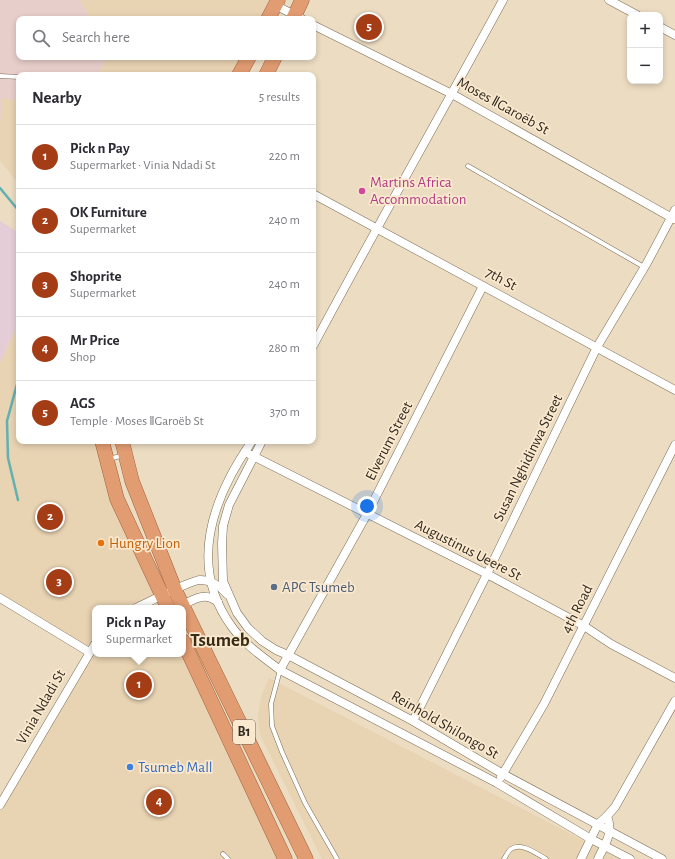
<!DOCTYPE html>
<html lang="en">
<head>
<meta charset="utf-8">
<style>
  :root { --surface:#fff; --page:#f2f2f3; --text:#2b2b33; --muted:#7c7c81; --line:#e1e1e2; --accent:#a43d16 }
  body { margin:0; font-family:"Alegreya Sans",sans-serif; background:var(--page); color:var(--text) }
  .controls { position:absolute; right:12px; top:12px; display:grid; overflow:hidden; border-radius:8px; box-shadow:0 2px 6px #0003 }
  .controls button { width:36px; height:36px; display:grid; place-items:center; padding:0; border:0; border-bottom:1px solid var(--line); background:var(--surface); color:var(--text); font:20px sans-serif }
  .you { position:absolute; left:367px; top:506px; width:14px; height:14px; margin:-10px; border:3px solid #fff; border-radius:50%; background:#1a73e8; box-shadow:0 0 0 6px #1a73e833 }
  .badge { display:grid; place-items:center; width:26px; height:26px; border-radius:50%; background:var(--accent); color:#fff; font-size:13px; font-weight:700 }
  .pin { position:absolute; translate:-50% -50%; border:2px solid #fff; box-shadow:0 1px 4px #0006 }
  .popup { position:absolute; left:92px; top:605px; width:94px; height:52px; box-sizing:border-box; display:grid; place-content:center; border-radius:8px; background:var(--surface); filter:drop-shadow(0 1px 3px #0005); font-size:13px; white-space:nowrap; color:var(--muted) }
  .popup b { font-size:15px; color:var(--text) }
  .popup::after { content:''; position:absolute; left:50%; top:100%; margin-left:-8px; border:8px solid transparent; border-top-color:var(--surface) }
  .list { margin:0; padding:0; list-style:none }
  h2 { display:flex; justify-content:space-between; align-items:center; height:52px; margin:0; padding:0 16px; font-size:17px }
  h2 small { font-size:13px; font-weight:400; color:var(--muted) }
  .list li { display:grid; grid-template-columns:26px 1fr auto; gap:12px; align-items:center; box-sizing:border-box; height:64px; padding:0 16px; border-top:1px solid var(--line) }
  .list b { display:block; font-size:15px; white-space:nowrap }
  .list p { margin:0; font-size:13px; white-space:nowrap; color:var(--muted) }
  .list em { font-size:13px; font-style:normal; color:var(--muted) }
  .icon { flex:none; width:22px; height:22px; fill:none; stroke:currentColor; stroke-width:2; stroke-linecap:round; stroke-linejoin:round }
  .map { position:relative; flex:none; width:675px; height:859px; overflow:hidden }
  .search { position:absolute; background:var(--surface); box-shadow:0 2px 6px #0003; left:16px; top:16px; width:300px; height:44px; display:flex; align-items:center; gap:10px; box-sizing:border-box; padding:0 14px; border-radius:8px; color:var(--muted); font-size:15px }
  .panel { position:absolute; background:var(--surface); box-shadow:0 2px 6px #0003; left:16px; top:72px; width:300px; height:372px; border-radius:8px }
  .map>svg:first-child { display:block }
  .built { fill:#e8d3b2 }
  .education { fill:#e5cdd7 }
  .medical { fill:#e8ceca }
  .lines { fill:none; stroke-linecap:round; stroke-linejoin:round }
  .stream { stroke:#61b1b1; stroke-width:2.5 }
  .service-casing { stroke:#7b6d56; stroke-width:5 }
  .minor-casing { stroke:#7b6d56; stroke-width:9 }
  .trunk-casing { stroke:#a0643f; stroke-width:15 }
  .service { stroke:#fff; stroke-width:4 }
  .minor { stroke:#fff; stroke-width:8 }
  .trunk { stroke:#e29c72; stroke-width:14 }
  .hotel-dot { fill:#d1479c; stroke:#fae9cf; stroke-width:1.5 }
  .food-dot { fill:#e8710a; stroke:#fae9cf; stroke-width:1.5 }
  .service-dot { fill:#5c6f8a; stroke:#fae9cf; stroke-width:1.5 }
  .shop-dot { fill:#3f7fe0; stroke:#fae9cf; stroke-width:1.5 }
  .labels { text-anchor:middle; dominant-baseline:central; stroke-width:3.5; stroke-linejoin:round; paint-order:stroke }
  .shield { fill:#fae9cf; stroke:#6d6455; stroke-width:1 }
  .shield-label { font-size:14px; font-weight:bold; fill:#312b21 }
  .street-label { font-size:15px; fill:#312b21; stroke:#fae9cf }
  .hotel-label { font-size:15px; fill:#b23c85; stroke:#fae9cf; text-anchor:start }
  .food-label { font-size:15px; fill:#c56008; stroke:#fae9cf; text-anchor:start }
  .service-label { font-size:15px; fill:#4e5e75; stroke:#fae9cf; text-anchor:start }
  .shop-label { font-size:15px; fill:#366cbe; stroke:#fae9cf; text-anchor:start }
  .district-label { font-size:19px; font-weight:bold; fill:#382c16; stroke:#fae9cf }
</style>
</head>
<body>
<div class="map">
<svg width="675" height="859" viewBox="0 0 675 859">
  <rect width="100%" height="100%" fill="#ecdcc2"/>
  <g class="built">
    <polygon points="80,0 278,0 268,19 91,19"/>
    <polygon points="108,57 249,57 239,75 97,75"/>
    <polygon points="2,98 19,101 19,185 0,160 0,124"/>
    <polygon points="19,321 19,441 102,441 162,596 136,608 95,608 95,654 183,654 285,859 0,859 0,805 89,652 0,598 0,363"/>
    <polygon points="269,678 619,859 322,859 260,735 258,716 261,697"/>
  </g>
  <polygon class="education" points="0,221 19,233 19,321 0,363"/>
  <polygon class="medical" points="0,0 80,0 91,19 19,19 19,57 108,57 97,75 19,75 19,101 2,98 0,124"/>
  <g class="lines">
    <g class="stream">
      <polyline points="0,188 19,211"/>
      <polyline points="18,500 8,458 7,421 19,377"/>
    </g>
    <g class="service-casing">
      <g id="service">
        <polyline points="0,76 19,77"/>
        <polyline points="468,166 644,267"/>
        <polyline points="109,459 124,455"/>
        <polyline points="280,670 271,704 272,726 282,752 305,803 337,859"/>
        <polyline points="223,854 228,859"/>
        <path d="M504 859C506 856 508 851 511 849 522 842 537 854 546 859"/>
      </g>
    </g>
    <g class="minor-casing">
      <g id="minor">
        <polyline points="609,0 637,15"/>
        <polyline points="275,5 302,19"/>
        <polyline points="313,25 452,94 674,219"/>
        <polyline points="660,27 675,35"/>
        <polyline points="313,194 675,390"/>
        <path d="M313 346C375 230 440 116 503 0"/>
        <path d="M252 441C213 497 187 566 232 627 245 645 263 657 280 670L497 783 591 839 630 859"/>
        <polyline points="262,441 229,505 223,526 222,544 223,581 237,613 248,628 262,641 276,650 288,655 413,721 503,774 662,859"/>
        <polyline points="249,454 487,574 584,626 611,644 675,678"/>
        <polyline points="0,598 89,652"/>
        <path d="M180 606C194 600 203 591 218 602"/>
        <path d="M136 608C147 603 191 580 200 580 210 580 220 586 227 594"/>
        <polyline points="280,670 367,514 483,286"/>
        <polyline points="413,721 487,574 597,347 647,263 675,210"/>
        <polyline points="501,777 544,704 675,445"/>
        <polyline points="0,805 95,644"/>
        <polyline points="581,859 598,824 607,816 615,807 675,701"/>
        <path d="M598 859C605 844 614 833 607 816"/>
      </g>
    </g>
    <g class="trunk-casing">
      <g id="trunk">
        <polyline points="268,19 278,0"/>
        <polyline points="293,19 302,0"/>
        <polyline points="239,75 249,57"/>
        <polyline points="266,75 275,57"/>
        <polyline points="102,441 117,499 168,608"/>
        <polyline points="122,441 132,481 175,590 306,859"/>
        <polyline points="183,641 285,859"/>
      </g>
    </g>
    <use href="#service" class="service"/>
    <use href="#minor" class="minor"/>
    <use href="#trunk" class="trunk"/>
  </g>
  <circle class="hotel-dot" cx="362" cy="191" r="4"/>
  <circle class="food-dot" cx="101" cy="543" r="4"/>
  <circle class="service-dot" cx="274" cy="587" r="4"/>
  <circle class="shop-dot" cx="130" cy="767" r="4"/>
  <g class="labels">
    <rect class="shield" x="233" y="720" width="22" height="24" rx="3"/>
    <g class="shield-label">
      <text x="244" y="732">B1</text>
    </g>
    <g class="street-label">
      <text transform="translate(503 106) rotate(29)">Moses ǁGaroëb St</text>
      <text transform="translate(501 279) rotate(28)">7th St</text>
      <text transform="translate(389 441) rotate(-63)">Elverum Street</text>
      <text transform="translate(528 458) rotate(-64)">Susan Nghidinwa Street</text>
      <text transform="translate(468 550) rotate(27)">Augustinus Ueere St</text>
      <text transform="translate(577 609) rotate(-63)">4th Road</text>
      <text transform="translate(41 707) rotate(-60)">Vinia Ndadi St</text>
      <text transform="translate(445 725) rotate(30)">Reinhold Shilongo St</text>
    </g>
    <g class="hotel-label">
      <text x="370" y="182">Martins Africa<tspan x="370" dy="17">Accommodation</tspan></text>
    </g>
    <g class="food-label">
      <text x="109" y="543">Hungry Lion</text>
    </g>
    <g class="service-label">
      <text x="282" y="587">APC Tsumeb</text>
    </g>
    <g class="shop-label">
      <text x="138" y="767">Tsumeb Mall</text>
    </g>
    <g class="district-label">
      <text x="220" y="640">Tsumeb</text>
    </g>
  </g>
</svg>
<div class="controls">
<button>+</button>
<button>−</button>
</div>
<div class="you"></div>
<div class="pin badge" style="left:139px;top:685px">1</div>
<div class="popup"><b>Pick n Pay</b>Supermarket</div>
<div class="pin badge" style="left:50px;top:517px">2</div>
<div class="pin badge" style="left:59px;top:582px">3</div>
<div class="pin badge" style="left:159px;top:802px">4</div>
<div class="pin badge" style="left:369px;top:27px">5</div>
<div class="search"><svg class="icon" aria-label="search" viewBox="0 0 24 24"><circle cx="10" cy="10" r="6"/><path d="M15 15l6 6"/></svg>Search here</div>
<section class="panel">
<h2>Nearby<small>5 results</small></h2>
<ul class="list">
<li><span class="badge">1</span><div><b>Pick n Pay</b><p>Supermarket · Vinia Ndadi St</p></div><em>220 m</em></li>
<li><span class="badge">2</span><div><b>OK Furniture</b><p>Supermarket</p></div><em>240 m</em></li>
<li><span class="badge">3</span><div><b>Shoprite</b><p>Supermarket</p></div><em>240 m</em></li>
<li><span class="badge">4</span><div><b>Mr Price</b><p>Shop</p></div><em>280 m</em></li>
<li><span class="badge">5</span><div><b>AGS</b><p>Temple · Moses ǁGaroëb St</p></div><em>370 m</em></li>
</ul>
</section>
</div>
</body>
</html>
